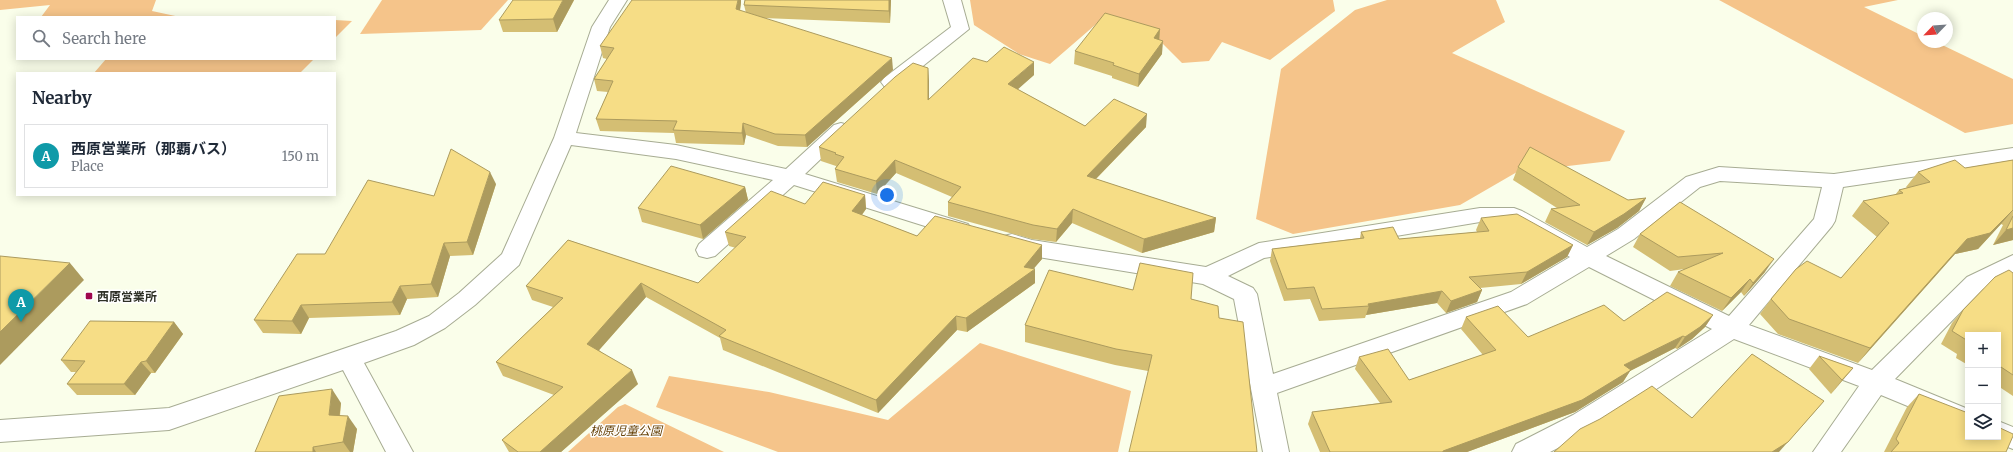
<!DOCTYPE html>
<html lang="en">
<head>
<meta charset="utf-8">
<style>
  :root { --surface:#fff; --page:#f2f2f3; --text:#1f2937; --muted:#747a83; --line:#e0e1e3; --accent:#d93025 }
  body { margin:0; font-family:Merriweather,"Noto Sans JP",serif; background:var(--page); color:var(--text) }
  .controls { position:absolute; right:12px; bottom:12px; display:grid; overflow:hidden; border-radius:0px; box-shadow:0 2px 10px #0003 }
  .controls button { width:36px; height:36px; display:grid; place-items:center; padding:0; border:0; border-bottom:1px solid var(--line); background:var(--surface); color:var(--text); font:20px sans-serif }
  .compass { position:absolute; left:1917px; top:12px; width:36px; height:36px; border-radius:50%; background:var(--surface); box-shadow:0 2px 10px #0003; rotate:245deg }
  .you { position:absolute; left:887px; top:195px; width:14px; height:14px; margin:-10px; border:3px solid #fff; border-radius:50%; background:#1a73e8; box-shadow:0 0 0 6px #1a73e833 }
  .badge { display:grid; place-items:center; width:26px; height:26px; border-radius:50%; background:var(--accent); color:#fff; font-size:13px; font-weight:700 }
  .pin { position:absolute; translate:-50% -33px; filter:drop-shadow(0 1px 2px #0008) }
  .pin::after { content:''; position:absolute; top:21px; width:14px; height:12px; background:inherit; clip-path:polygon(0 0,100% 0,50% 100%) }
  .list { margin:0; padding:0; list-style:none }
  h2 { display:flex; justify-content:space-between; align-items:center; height:52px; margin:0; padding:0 16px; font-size:17px }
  h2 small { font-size:13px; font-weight:400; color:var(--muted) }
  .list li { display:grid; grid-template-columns:26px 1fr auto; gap:12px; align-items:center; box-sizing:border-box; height:64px; margin:0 8px 8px; padding:0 8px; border:1px solid var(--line); border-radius:0px }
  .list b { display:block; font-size:15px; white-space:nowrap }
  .list p { margin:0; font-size:13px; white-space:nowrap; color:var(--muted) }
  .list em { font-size:13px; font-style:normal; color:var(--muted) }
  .icon { flex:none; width:22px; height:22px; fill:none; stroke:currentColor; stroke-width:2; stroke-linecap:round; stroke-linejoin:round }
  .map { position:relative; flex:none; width:2013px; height:452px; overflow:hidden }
  .search { position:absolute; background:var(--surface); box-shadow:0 2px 10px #0003; left:16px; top:16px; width:320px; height:44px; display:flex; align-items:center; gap:10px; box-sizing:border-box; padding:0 14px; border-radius:0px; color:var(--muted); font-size:15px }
  .panel { position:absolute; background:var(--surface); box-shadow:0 2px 10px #0003; left:16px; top:72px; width:320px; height:124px; border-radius:0px }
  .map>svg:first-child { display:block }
  .green { fill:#f5c48a }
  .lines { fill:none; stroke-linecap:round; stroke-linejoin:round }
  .street-casing { stroke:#a7ac93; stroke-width:2 }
  .street { fill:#fff; fill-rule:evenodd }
  .wall { fill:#d4be73 }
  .shaded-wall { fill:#ac9b5e }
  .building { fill:#f6dd86; stroke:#ac9b5e }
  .poi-dot { fill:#9f074d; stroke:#fff; stroke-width:1.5 }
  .labels { text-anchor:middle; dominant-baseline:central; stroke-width:3; stroke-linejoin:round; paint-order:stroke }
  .poi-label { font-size:12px; font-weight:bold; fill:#2f3127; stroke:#fff; text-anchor:start }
  .park-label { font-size:12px; font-style:italic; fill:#674208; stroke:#fff }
</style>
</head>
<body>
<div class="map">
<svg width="2013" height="452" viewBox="0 0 2013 452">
  <rect width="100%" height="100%" fill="#fafeea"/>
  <g class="green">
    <polygon points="0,0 156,0 152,11 180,17 41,17 50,5 0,10"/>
    <polygon points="382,0 508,0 481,30 360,34"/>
    <polygon points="970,0 1333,0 1335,11 1270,60 1222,42 1209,61 1182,63 1147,28 1102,19 1050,64 1019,54 974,25"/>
    <polygon points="1387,0 1496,0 1505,22 1452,53 1625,131 1610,161 1517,172 1460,205 1293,234 1256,219 1281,69 1355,10"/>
    <polygon points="1719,0 1898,0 1864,7 1923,36 1923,42 1936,42 2013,79 2013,124 1965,133"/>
    <polygon points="335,20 352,21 335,38"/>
    <polygon points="106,59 314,59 300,73 94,73"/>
    <polygon points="980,343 1131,391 1118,452 778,452 656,407 669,376 769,392 888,420"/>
    <polygon points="625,404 724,452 568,452 618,407"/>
  </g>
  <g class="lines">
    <g class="street-casing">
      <g id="street">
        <polygon points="609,0 627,0 610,27 576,133 676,145 786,169 834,125 841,123 848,125 851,129 848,133 805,174 968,224 971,229 968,234 960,237 794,185 715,256 707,258 699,256 696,250 699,244 773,180 676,159 571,145 519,265 475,305 445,328 414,345 364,363 413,452 386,452 343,370 169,430 0,442 0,420 169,408 396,331 429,316 459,293 502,254 554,138 592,27"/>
        <polygon points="943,0 961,0 969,29 898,86 891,88 884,86 881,82 884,78 951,27"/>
        <path d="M2013 148V162L1843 187 1835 221 1832 226 1749 325 1872 370 1967 277 2013 255V273L1983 289 1895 379 1968 409V431L1881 395 1841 452H1813L1859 386 1734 339 1591 431 1550 452H1512L1516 444 1573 415 1712 329 1589 267 1527 304 1277 393 1289 452H1263L1234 299 1203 284 1032 256 1004 248 1001 242 1004 236 1012 234 1032 240 1206 267 1259 243 1480 208H1514L1522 211 1587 247 1618 229 1686 177 1719 167 1834 174ZM1720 181 1822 187 1814 219 1729 316 1606 256 1634 239 1700 187ZM1480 222 1510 223 1570 257 1511 292 1273 374 1257 294 1253 288 1228 276 1264 258Z"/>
        <polygon points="1998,421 2013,427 2013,449 1989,440 1987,437 1998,437"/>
      </g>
    </g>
    <use href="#street" class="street"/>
  </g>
  <g class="wall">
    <polygon points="574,0 557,32 503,32 499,20"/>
    <polygon points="745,0 891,0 890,23 763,18 893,70 807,147 778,146 746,135 744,145 676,143 674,133 600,131 596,119 608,92 597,91 594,79 607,59 603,58 600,46 741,3 740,11 746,13 744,5"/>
    <polygon points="1160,29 1159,40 1162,54 1138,87 1112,78 1112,76 1074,64 1075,51"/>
    <polygon points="928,68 929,99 1034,75 1017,89 1085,126 1146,127 1096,179 1216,218 1214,232 1142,253 1072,223 1056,242 1032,239 948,216 948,202 952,197 896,173 877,194 837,182 835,169 836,167 836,166 821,161 819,147"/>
    <polygon points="2013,160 2013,240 1993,245 2003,225 2001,224 1978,249 1955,254 1858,363 1778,334 1760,314 1771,299 1841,278 1877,237 1852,216 1863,201 1895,195 1899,190 1907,188 1906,187 1918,172 1965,168"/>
    <polygon points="1518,167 1628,200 1646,198 1639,211 1617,228 1587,245 1545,222 1551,209 1557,208 1513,180"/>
    <polygon points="496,184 473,255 450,256 438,297 407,299 400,315 309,318 301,334 263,333 254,320 325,254 434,196"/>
    <polygon points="745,187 748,200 703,239 642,222 638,208"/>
    <polygon points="865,195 866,209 862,215 917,236 1042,245 1042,259 1033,269 1035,283 967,332 957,330 878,413 723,350 720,338 646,297 599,350 638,384 561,452 509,452 502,440 554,395 503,376 496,362 553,307 532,300 526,286 568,240 698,283 736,248 729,246 725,232 805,204"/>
    <polygon points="1680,202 1765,272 1744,296 1741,292 1722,311 1670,286 1678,272 1685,269 1670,271 1633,247 1640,234"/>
    <polygon points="1481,218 1573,245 1567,257 1521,284 1480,288 1482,290 1477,302 1446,313 1437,303 1366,315 1365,318 1319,321 1310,299 1284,301 1270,261 1272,249 1360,238 1361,232 1399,239 1477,232 1476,230"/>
    <polygon points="2013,273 2013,396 1998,386 1998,335 1968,335 1968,365 1956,358 1957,354 1941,344 1952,323 1963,310"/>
    <polygon points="1133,290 1191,299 1219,318 1148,371 1115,365 1025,342 1025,325"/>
    <polygon points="1713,315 1705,327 1692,339 1677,349 1675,348 1630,371 1623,382 1575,412 1467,452 1320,452 1308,424 1312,412 1380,403 1355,369 1359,357 1409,380 1483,355 1461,329 1466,317 1528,337 1624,321"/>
    <polygon points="174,322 183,334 155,373 151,373 135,395 77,395 67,384 76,372 71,372 61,360"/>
    <polygon points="1819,356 1853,368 1831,394 1809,369"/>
    <polygon points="1919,394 2006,452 1884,452 1907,407"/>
    <polygon points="341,403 340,416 357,429 353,452 255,452"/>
  </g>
  <g class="shaded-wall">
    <polygon points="563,0 574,0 557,32 553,19"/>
    <polygon points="738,0 741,0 741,3 738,21 736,9"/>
    <polygon points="889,0 891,0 890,23 889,11"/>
    <polygon points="1160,29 1159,42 1154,38"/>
    <polygon points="1163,41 1162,54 1138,87 1139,74"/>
    <polygon points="892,58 893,70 807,147 805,135"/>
    <polygon points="1034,62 1034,75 1008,98 1008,84"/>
    <polygon points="928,68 929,81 929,114 928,100"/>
    <polygon points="1147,114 1146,127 1086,189 1087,176"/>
    <polygon points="743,123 746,135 744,145 742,133"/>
    <polygon points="895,160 896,173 877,194 876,181"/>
    <polygon points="490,172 496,184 473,255 467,242"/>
    <polygon points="745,187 748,200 703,239 700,225"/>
    <polygon points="865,195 866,209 854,225 852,211"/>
    <polygon points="1646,198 1639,211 1617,228 1587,245 1594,232"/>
    <polygon points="1073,209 1072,223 1056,242 1057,229"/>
    <polygon points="2013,210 2001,224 1978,249 1955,254 1858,363 1870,348 1967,239"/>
    <polygon points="1216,218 1214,232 1142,253 1144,239"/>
    <polygon points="2013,228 2013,240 1993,245 2006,230"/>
    <polygon points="444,243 450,256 438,297 431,284"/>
    <polygon points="1042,245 1042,259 1030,273 1035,269 1035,283 967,332 966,318 1024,267"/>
    <polygon points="1573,245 1567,257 1521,284 1527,272"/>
    <polygon points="1774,259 1765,272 1744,296 1753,283"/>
    <polygon points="70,263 84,280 0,365 0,332"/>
    <polygon points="1750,279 1741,292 1722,311 1731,298"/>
    <polygon points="641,283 646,297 593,357 587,344"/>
    <polygon points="400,286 407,299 400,315 392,302"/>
    <polygon points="1482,290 1477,302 1446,313 1451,301"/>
    <polygon points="1442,291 1437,303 1366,315 1369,306 1368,304"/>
    <polygon points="301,305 309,318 301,334 292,321"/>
    <polygon points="1713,315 1705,327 1692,339 1677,349 1685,337"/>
    <polygon points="956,316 957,330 878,413 876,400"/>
    <polygon points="174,322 183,334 155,373 146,361"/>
    <polygon points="1683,336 1675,348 1630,371 1623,382 1575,412 1467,452 1442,452 1443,451 1624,365"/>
    <polygon points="141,362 151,373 135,395 124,384"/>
    <polygon points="1853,368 1831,394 1842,380"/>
    <polygon points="632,370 638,384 561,452 540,452"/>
    <polygon points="332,389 341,403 338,428 329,415"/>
    <polygon points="1824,401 1779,452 1772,452"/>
    <polygon points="348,416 357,429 353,452 350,452 343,442"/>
    <polygon points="313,447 316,452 313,452"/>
  </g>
  <g class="building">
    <polygon points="513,0 563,0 553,19 499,20"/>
    <polygon points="632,0 738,0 736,9 892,58 805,135 775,134 743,123 742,133 673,130 677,121 596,119 613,81 594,79 614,48 600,46"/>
    <polygon points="745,0 889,0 889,11 744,5"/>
    <polygon points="1105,13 1160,29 1154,38 1163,41 1139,74 1113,65 1114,63 1075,51"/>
    <polygon points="1004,47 1034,62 1008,84 1085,126 1114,99 1147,114 1087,176 1216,218 1144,239 1073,209 1057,229 1033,225 948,202 961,187 895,160 876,181 835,169 844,157 835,154 836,153 819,147 895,77 913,63 928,68 928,100 973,58 987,62"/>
    <polygon points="1530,147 1628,200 1646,198 1624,214 1594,232 1551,209 1580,205 1518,167"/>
    <polygon points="451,149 490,172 467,242 444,243 431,284 400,286 392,302 301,305 292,321 254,320 297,254 325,254 368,180 434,196"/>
    <polygon points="1955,160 1965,168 2013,160 2013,210 1990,233 1967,239 1870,348 1789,319 1771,299 1796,269 1807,261 1841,278 1889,223 1863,201 1903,193 1899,190 1930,182 1918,172"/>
    <polygon points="671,166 745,187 700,225 638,208"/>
    <polygon points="823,182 865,195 852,211 917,236 935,216 1042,245 1024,267 1035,269 966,318 956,316 876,400 719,336 726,330 641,283 587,344 632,370 540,452 518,452 502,440 563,387 496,362 563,298 526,286 568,240 698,283 746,237 725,232 771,191 805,204"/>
    <polygon points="1680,202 1774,259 1753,283 1750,279 1731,298 1678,272 1723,253 1678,257 1640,234"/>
    <polygon points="1517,214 1573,245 1527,272 1469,277 1482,290 1451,301 1442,291 1368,304 1369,306 1322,309 1314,287 1287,289 1272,249 1364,238 1361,232 1393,227 1399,239 1489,231 1481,218"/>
    <polygon points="2013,216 2013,228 2006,230"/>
    <polygon points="0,256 70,263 0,332"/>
    <polygon points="1140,263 1193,273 1191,299 1218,306 1219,318 1243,322 1257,452 1129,452 1152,355 1116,349 1025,325 1049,270 1133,290"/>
    <polygon points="2009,270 2013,273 2013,375 1998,365 1998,335 1968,335 1968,341 1952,331 1963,310 1995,277"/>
    <polygon points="1667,292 1713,315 1700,327 1685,337 1683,336 1624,365 1631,370 1582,400 1443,451 1443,452 1330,452 1312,412 1392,402 1359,357 1388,349 1409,380 1496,350 1466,317 1498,306 1528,337 1604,305 1624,321"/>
    <polygon points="90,321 174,322 146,361 141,362 124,384 67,384 85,361 61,360"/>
    <polygon points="1752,354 1824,401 1788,442 1772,452 1554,452 1580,429 1600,419 1652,386 1692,418"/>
    <polygon points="1819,356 1853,368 1842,380"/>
    <polygon points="332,389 329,415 348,416 343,442 313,447 313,452 255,452 279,396"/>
    <polygon points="1919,394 1968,413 1968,437 1998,437 1998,427 2013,434 2013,436 2006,452 1891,452 1899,443 1896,439"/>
  </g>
  <rect class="poi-dot" x="85" y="292" width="8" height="8" rx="2"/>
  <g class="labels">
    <g class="poi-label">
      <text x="97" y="296">西原営業所</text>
    </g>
    <g class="park-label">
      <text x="626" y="430">桃原児童公園</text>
    </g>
  </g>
</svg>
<div class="controls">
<button>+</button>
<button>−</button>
<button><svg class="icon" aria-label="layers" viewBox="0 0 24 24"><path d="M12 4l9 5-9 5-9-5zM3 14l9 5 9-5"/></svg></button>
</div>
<svg class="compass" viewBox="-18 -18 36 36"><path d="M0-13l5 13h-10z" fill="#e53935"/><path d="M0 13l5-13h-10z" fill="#747a83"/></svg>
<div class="you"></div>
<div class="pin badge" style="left:21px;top:322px;background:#0f9aa8">A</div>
<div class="search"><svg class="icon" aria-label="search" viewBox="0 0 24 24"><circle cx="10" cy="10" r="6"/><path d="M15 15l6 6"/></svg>Search here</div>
<section class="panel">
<h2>Nearby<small></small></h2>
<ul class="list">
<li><span class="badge" style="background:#0f9aa8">A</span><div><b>西原営業所（那覇バス）</b><p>Place</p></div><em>150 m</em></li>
</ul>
</section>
</div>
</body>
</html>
